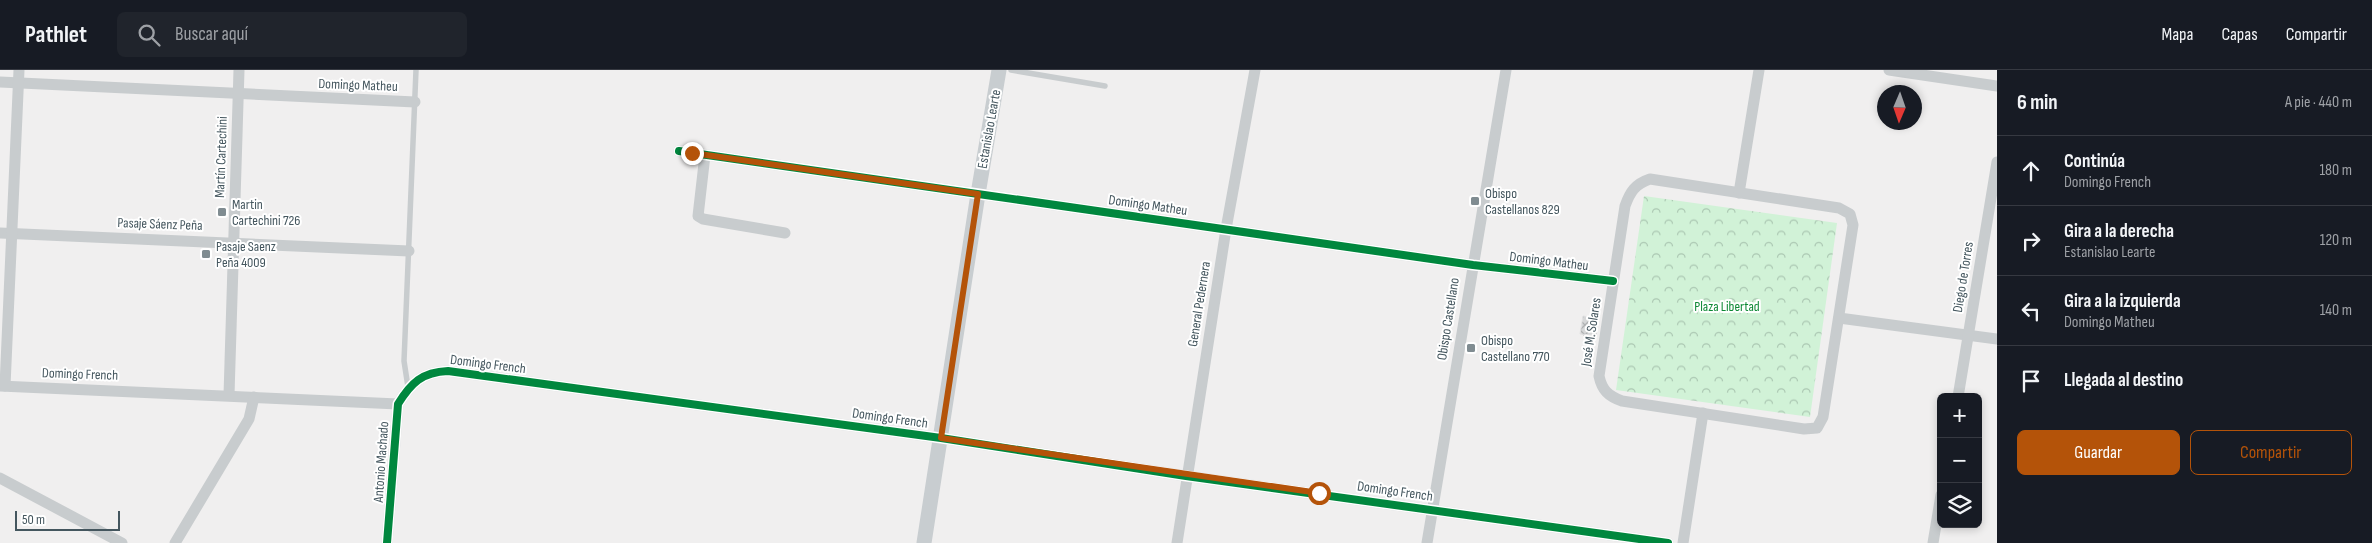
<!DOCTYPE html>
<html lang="es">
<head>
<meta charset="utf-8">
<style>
  :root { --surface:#171b24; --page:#20242c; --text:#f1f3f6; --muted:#9ea1a6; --line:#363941; --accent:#b45309 }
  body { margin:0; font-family:"Sofia Sans Condensed",sans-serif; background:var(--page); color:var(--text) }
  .controls { position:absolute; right:15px; bottom:15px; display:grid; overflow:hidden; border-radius:8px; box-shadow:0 2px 8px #0003 }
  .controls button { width:45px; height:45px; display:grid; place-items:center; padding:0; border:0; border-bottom:1px solid var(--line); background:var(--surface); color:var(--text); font:25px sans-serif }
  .compass { position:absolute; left:1877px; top:15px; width:45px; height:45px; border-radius:50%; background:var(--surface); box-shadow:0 2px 8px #0003; rotate:182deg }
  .scale { position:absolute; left:15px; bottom:12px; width:105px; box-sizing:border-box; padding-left:5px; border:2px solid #44565e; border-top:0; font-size:14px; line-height:18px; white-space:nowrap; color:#44565e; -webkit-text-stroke:4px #fff; paint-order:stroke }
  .stop { position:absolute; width:15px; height:15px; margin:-11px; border:4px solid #b45309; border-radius:50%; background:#fff }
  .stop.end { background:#b45309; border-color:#fff; box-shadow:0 1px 5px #0008 }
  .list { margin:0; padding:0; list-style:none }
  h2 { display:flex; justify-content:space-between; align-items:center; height:65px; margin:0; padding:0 20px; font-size:21px }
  h2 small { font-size:16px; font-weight:400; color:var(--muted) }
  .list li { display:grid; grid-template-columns:32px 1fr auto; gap:15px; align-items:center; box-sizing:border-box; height:70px; padding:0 20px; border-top:1px solid var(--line) }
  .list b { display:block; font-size:19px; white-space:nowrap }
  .list p { margin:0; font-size:16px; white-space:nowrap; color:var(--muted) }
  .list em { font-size:16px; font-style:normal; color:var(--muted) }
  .actions { display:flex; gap:10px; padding:15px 20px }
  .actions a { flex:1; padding:11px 0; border:1px solid var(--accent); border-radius:8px; text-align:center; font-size:18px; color:var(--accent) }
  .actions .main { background:var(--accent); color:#fff }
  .icon { flex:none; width:28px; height:28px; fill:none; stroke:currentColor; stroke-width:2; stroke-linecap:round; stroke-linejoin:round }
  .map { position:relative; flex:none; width:1997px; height:473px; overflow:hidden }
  header { display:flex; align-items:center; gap:30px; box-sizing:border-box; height:70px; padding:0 25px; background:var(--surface); border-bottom:1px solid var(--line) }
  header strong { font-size:24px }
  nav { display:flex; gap:28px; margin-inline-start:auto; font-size:18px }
  .search { width:350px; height:45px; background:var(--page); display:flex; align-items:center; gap:12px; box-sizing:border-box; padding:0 18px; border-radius:8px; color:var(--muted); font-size:19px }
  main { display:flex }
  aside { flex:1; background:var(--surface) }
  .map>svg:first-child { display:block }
  .park { fill:url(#park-crowns) }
  .shadow { fill:#0003 }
  .building { fill:url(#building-cross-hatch); stroke:#e1e1e2 }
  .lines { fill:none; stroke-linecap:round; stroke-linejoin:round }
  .lane { stroke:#c8ccce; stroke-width:5.5 }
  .street { stroke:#c8ccce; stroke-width:11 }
  .secondary { stroke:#c8cdd0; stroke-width:15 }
  .cycleway-casing { stroke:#fff; stroke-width:11 }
  .cycleway { stroke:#00873e; stroke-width:8 }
  .route { stroke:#b45309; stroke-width:6 }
  .poi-dot { fill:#808c91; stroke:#fff; stroke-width:2 }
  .labels { text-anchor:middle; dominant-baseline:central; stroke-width:4; stroke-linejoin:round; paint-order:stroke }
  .street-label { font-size:14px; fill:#44565e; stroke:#fff }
  .poi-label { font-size:14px; fill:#44565e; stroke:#fff; text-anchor:start }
  .park-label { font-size:14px; fill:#0c8834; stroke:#fff }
</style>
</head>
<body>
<header>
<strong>Pathlet</strong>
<div class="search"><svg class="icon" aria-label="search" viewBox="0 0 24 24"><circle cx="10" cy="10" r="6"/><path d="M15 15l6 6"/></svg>Buscar aquí</div>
<nav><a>Mapa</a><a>Capas</a><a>Compartir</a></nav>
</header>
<main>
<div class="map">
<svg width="1997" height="473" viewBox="0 0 1997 473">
  <defs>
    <pattern id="park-crowns" width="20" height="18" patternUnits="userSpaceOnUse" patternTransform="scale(1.25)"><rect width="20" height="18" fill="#d1f2d7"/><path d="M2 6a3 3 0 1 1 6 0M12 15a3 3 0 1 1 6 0" fill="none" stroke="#abc7b2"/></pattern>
    <pattern id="building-cross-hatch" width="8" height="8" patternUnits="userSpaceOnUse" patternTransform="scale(1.25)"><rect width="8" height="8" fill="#d6d7d8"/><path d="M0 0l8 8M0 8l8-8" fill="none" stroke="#afb1b2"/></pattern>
  </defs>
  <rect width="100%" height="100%" fill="#f0efef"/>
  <polygon class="park" points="1644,126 1837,153 1810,347 1616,320"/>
  <polygon class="shadow" points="1594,249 1598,253 1596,269 1585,267 1581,263"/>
  <polygon class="building" points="1583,246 1595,248 1592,265 1580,264"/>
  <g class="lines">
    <g class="lane">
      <polyline points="1011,0 1105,16"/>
      <polyline points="408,317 404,291 416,0"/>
    </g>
    <g class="street">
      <polyline points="1889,0 1997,16"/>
      <polyline points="0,12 415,32"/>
      <polyline points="679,81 1473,195 1613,211"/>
      <polyline points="705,85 698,146 703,149 785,163"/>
      <path d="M1650 109 1839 138 1850 144 1853 155 1823 347 1817 358 1804 359 1622 331C1608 326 1602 320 1599 306L1625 136C1630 122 1635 114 1650 109Z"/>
      <polyline points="1739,123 1759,0"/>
      <polyline points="0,163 409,181"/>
      <polyline points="1839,248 1997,269"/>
      <polyline points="0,316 398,334"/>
      <polyline points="5,316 19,0"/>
      <polyline points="229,325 239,0"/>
      <polyline points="1958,327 1997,92"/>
      <polyline points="0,408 122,473"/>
      <polyline points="175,473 249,349 254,327"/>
      <path d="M387 473 398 334C411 313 422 302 448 301L941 368 1186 406 1668 473"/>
      <polyline points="1177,473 1226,159 1255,0"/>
      <polyline points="1427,473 1506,0"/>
      <polyline points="1683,473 1703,343"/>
      <polyline points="1933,473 1941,425"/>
    </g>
    <polyline class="secondary" points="924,473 978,124 999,0"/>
    <g class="cycleway-casing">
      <g id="cycleway">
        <polyline points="679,81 1473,195 1613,211"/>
        <path d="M387 473 398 334C411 313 422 302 448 301L941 368 1186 406 1668 473"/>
      </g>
    </g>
    <use href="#cycleway" class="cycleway"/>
  </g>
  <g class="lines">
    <polyline class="route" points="692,83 978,124 941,368 1319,423"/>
  </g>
  <g class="poi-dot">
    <rect x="1470" y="126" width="10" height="10" rx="2.5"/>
    <rect x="217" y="137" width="10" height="10" rx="2.5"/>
    <rect x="201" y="179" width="10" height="10" rx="2.5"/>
    <rect x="1466" y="273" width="10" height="10" rx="2.5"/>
  </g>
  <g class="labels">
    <g class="street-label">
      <text transform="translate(358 15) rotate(2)">Domingo Matheu</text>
      <text transform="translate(989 59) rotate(-80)">Estanislao Learte</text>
      <text transform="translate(221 87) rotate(-88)">Martín Cartechini</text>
      <text transform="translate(1148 135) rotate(8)">Domingo Matheu</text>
      <text transform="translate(160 154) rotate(2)">Pasaje Sáenz Peña</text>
      <text transform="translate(1549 191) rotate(7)">Domingo Matheu</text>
      <text transform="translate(1963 207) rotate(-81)">Diego de Torres</text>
      <text transform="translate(1199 234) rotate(-81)">General Pedernera</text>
      <text transform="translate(1448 249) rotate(-81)">Obispo Castellano</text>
      <text transform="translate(1591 262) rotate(-81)">José M. Solares</text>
      <text transform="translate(488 294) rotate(7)">Domingo French</text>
      <text transform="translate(80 304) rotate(2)">Domingo French</text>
      <text transform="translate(890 348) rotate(8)">Domingo French</text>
      <text transform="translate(381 392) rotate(-86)">Antonio Machado</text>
      <text transform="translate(1395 421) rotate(8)">Domingo French</text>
    </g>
    <g class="poi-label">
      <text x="1485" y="123">Obispo<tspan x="1485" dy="16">Castellanos 829</tspan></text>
      <text x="232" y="134">Martin<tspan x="232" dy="16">Cartechini 726</tspan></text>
      <text x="216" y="176">Pasaje Saenz<tspan x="216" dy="16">Peña 4009</tspan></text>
      <text x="1481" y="270">Obispo<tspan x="1481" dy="16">Castellano 770</tspan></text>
    </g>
    <g class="park-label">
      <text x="1727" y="236">Plaza Libertad</text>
    </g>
  </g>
</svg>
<div class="controls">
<button>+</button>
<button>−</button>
<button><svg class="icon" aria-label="layers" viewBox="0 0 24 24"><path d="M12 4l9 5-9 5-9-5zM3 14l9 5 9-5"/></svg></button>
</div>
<svg class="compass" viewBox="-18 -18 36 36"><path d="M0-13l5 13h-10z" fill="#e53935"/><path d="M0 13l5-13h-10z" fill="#9ea1a6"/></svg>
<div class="scale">50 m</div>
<div class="stop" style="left:1319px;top:423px"></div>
<div class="stop end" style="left:692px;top:83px"></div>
</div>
<aside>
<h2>6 min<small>A pie · 440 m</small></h2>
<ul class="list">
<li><svg class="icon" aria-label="ahead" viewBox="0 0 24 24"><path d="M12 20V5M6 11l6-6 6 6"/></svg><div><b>Continúa</b><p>Domingo French</p></div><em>180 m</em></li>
<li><svg class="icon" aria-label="right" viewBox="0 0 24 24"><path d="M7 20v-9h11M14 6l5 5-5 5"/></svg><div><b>Gira a la derecha</b><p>Estanislao Learte</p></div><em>120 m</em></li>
<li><svg class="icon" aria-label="left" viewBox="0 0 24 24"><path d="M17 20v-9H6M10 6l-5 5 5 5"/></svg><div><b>Gira a la izquierda</b><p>Domingo Matheu</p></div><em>140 m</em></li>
<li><svg class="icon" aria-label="arrive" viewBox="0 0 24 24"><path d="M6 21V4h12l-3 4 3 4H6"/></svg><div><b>Llegada al destino</b></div></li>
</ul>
<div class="actions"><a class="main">Guardar</a><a>Compartir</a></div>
</aside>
</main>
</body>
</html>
